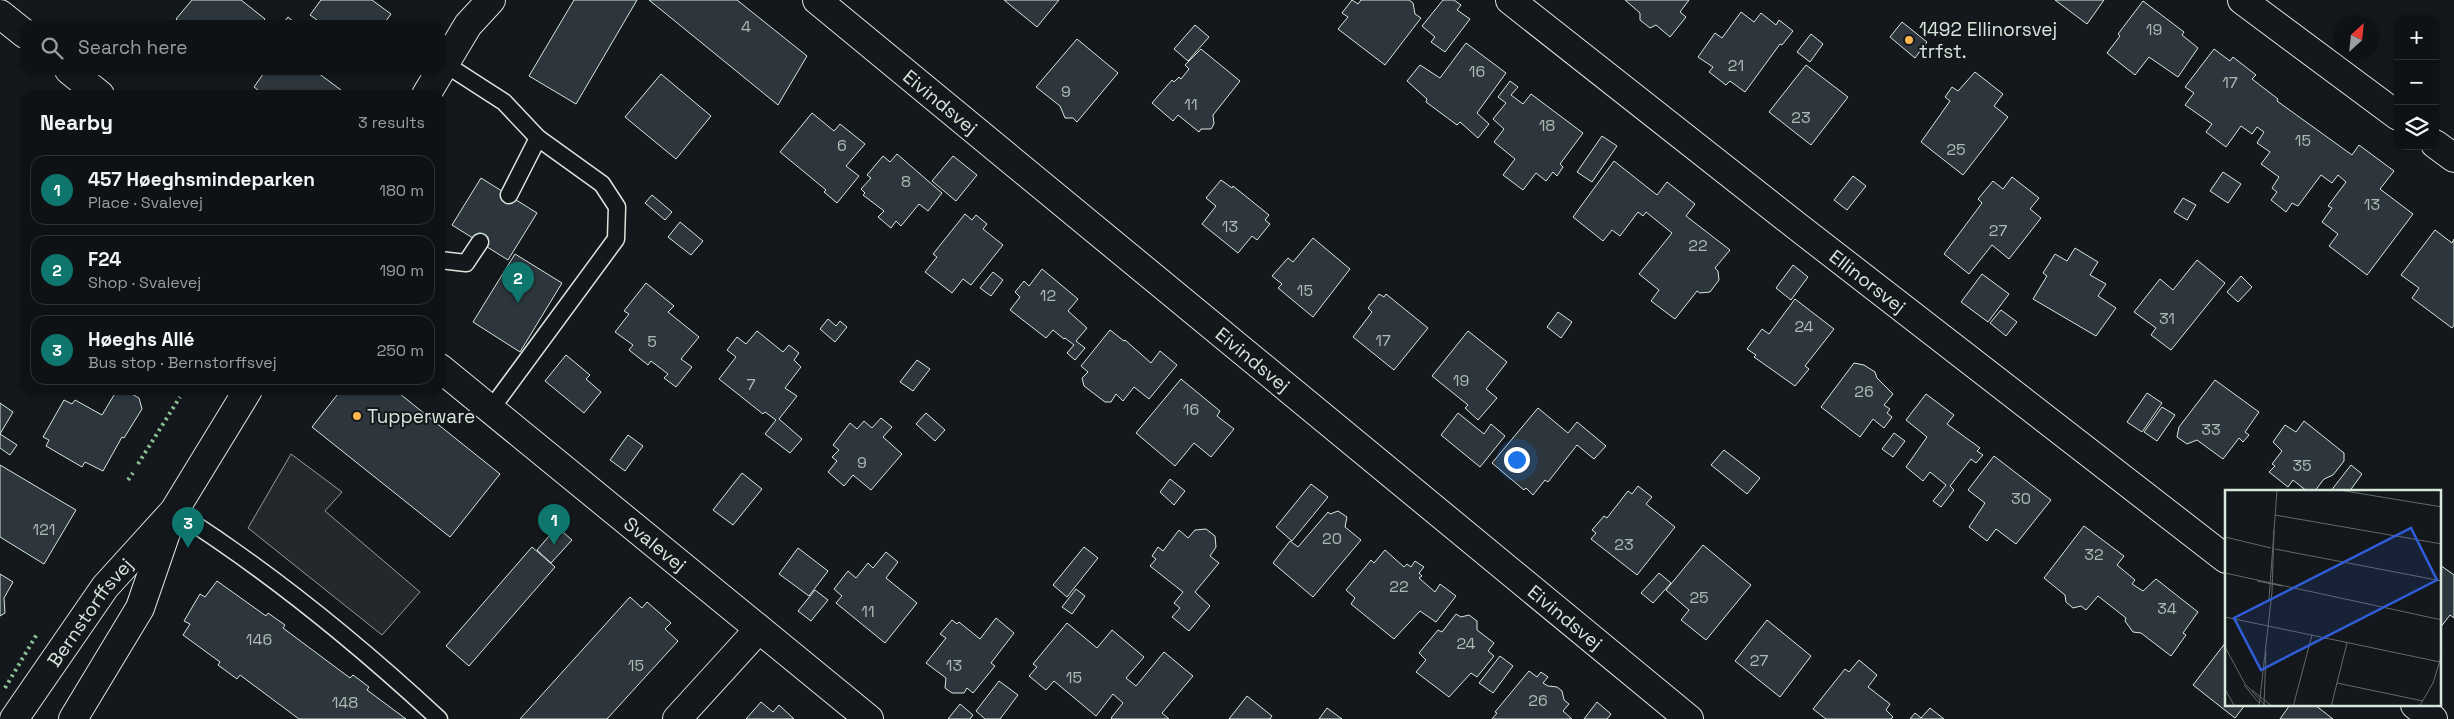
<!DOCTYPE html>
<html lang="en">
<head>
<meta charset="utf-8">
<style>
  :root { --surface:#0f1215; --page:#181b1e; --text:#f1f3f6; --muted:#9b9ea0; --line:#2f3234; --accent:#0f766e }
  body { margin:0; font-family:"Space Grotesk",sans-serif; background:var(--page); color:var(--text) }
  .controls { position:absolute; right:15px; top:15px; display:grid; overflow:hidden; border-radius:10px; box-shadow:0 1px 4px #0004 }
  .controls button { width:45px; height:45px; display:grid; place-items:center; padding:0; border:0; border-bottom:1px solid var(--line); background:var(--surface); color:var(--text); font:25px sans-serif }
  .compass { position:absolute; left:2334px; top:15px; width:45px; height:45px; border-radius:50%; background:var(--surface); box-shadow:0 1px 4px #0004; rotate:27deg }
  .you { position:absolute; left:1516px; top:459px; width:18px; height:18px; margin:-12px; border:4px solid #fff; border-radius:50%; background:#1a73e8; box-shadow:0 0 0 8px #1a73e833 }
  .badge { display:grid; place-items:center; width:32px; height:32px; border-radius:50%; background:var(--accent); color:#fff; font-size:16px; font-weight:700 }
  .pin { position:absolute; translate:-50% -41px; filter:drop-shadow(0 1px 2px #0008) }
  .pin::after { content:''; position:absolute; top:26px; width:18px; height:15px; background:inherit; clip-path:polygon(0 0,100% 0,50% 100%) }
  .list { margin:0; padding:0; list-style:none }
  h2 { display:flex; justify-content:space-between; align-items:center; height:65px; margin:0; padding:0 20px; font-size:21px }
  h2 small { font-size:16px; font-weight:400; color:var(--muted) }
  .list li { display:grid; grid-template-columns:32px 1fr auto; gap:15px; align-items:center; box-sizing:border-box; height:70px; margin:0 10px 10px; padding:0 10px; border:1px solid var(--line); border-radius:15px }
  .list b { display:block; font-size:19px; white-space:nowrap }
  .list p { margin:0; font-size:16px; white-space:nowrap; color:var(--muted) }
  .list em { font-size:16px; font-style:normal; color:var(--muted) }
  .icon { flex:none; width:28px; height:28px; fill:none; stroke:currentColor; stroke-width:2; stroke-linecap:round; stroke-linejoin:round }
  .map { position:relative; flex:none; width:2454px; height:719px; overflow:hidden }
  .search { position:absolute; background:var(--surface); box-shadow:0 1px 4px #0004; left:20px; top:20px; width:425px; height:55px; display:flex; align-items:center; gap:12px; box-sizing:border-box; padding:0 18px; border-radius:15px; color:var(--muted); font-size:19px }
  .panel { position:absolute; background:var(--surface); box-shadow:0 1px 4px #0004; left:20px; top:90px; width:425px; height:305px; border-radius:15px }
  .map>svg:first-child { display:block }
  .parking { fill:#24282b; stroke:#939e99 }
  .building { fill:#2c363c; stroke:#d8e6dc }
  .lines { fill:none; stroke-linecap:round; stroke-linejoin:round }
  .service-casing { stroke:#d8e6dc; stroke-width:19 }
  .minor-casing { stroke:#d8e6dc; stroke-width:30 }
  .tertiary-casing { stroke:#d8e6dc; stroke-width:30 }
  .service { stroke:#14181c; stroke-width:16 }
  .minor { stroke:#14181c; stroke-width:28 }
  .tertiary { stroke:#14181c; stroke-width:28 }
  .hedge { stroke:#8ac095; stroke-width:4; stroke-dasharray:2.5 4; stroke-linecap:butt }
  .poi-dot { fill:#ffb74d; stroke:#14181c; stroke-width:2 }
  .labels { text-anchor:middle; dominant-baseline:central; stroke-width:4; stroke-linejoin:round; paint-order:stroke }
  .number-label { font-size:16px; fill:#adbab4 }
  .poi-label { font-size:19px; fill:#d8e6dc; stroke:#14181c; text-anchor:start }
  .street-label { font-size:19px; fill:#d8e6dc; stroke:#14181c }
  .inset-road { fill:none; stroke:#626a69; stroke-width:1 }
  .view { fill:#305dd8; fill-opacity:0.15; stroke:#305dd8; stroke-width:2.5 }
  .inset-edge { fill:none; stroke:#d8e6dc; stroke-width:2.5 }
</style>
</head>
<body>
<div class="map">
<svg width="2454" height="719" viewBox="0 0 2454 719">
  <rect width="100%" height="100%" fill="#14181c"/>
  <polygon class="parking" points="291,454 342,492 325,511 420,592 382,635 248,528"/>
  <g class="building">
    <polygon points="192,0 241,0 265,19 260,25 184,25 176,19"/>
    <polygon points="321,0 372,0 391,14 383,25 324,25 310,15"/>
    <polygon points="574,0 637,0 576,104 529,76"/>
    <polygon points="649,0 737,0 807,56 778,105"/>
    <polygon points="1004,0 1059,0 1037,27"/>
    <polygon points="1352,0 1358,4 1361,0 1409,0 1413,3 1415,14 1421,18 1385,65 1338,29 1348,17 1342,13"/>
    <polygon points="1443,0 1454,0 1461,5 1457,10 1470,19 1445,52 1431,42 1435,37 1422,26"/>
    <polygon points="1625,0 1689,0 1680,12 1686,17 1670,37 1656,25 1650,28 1640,20 1640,13"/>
    <polygon points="2055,0 2104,0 2087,24"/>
    <polygon points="2143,1 2184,32 2182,35 2198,48 2178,77 2149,57 2135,75 2107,53 2120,36 2118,34"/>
    <polygon points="1741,12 1754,22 1761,13 1776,25 1779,20 1793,31 1782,45 1780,44 1745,92 1730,81 1726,85 1709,72 1713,67 1698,57 1715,33 1722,38"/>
    <polygon points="288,17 298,25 282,25"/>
    <polygon points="1902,22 1927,42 1915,58 1890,37"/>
    <polygon points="1195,25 1209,37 1188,61 1174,49"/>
    <polygon points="1811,34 1823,44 1810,62 1797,52"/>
    <polygon points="1077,39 1118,73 1077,122 1073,118 1065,118 1060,106 1036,87"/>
    <polygon points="1466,43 1506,73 1477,113 1489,124 1478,138 1460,122 1457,125 1426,102 1427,99 1407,81 1420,65 1440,78"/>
    <polygon points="1201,49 1240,81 1213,115 1214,124 1211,129 1201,129 1199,132 1178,115 1173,121 1152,103 1172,80 1174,82 1179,77 1181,79 1189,69 1185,65"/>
    <polygon points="2214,49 2230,61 2233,57 2256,75 2252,79 2278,99 2277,101 2352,155 2359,145 2394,171 2380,189 2413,214 2367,275 2329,246 2338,234 2322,222 2332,208 2328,206 2346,182 2338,175 2332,183 2321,175 2298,206 2292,203 2286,212 2271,200 2277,192 2272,188 2279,177 2261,164 2270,152 2257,143 2264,132 2257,127 2252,134 2241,126 2226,147 2206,132 2212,124 2185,105 2194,93 2185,87"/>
    <polygon points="1806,65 1848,97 1811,145 1769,112"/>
    <polygon points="266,70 314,70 341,90 336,95 264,95 254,87"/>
    <polygon points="1975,72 2003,94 1994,106 2008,117 1963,175 1921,142 1950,101 1945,97 1952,87 1958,91"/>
    <polygon points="661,74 711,116 676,159 625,117"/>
    <polygon points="1510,81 1518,87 1511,95 1523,104 1531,94 1583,133 1560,164 1563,167 1557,176 1553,172 1546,181 1536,173 1523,190 1503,175 1515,159 1494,142 1504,129 1493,119 1506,103 1498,97"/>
    <polygon points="812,113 834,131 840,124 865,144 846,166 859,176 837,203 824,192 826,190 780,152"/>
    <polygon points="1602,136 1617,146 1592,182 1577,172"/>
    <polygon points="897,154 942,193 928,211 919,204 901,226 896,221 891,228 878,217 884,211 863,195 865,193 861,189 871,178 867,175 883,156 890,162"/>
    <polygon points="953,156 977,175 956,201 932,181"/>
    <polygon points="1614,161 1657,195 1667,182 1695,204 1686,216 1730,250 1715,268 1718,271 1719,280 1710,292 1700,293 1697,291 1675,319 1651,301 1659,290 1639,274 1672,233 1646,212 1643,216 1638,212 1620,236 1612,230 1603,241 1573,217"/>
    <polygon points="2223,172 2241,184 2228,203 2210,191"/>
    <polygon points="1853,176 1866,186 1847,210 1834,200"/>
    <polygon points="2012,177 2039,198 2030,209 2041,218 2009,259 1992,245 1969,274 1944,254 1982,203 1978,199 1993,181 2003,189"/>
    <polygon points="481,178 537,213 508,260 452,225"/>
    <polygon points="1221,180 1232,188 1233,186 1269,215 1265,220 1270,224 1257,240 1252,236 1238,253 1202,224 1216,206 1206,198"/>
    <polygon points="652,195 672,212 665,220 645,203"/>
    <polygon points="2183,198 2196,205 2187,220 2174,212"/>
    <polygon points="965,214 972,220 976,215 987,224 983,229 1003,245 971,285 963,279 952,293 925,272 937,257 933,254"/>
    <polygon points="680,222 703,241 691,255 668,237"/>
    <polygon points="2435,230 2452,243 2454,239 2454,325 2452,328 2412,298 2419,288 2401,275"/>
    <polygon points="1313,238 1350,269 1313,317 1278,288 1282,284 1272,276 1288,258 1293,262"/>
    <polygon points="2075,248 2098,262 2090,275 2106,284 2098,296 2116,308 2096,336 2033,299 2047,276 2043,273 2055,254 2067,261"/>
    <polygon points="515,254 562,283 520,352 473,322"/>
    <polygon points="2197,260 2225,283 2171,350 2151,335 2156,328 2134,312 2160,279 2173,290"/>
    <polygon points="1793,265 1808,277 1791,300 1776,288"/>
    <polygon points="1042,269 1078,299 1068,311 1087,328 1076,341 1085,348 1075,360 1067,353 1074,345 1065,338 1064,339 1053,330 1046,338 1010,310 1020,297 1015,292 1024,281 1029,286"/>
    <polygon points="993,272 1003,280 991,296 980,288"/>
    <polygon points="1982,274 2009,294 1988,322 1961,302"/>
    <polygon points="2241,276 2252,287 2238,302 2227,292"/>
    <polygon points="646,283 674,306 668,312 699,337 681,359 692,367 676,387 664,378 668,374 651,361 648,365 629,350 633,345 615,332 629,314 624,311"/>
    <polygon points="1379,294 1384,297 1386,294 1428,328 1394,370 1353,337 1372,312 1368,308"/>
    <polygon points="1795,299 1834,329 1805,366 1809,369 1795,386 1754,357 1756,355 1747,349 1762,329 1769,334"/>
    <polygon points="2001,310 2017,322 2006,336 1990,323"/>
    <polygon points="1558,312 1572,322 1561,338 1547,327"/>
    <polygon points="828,319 836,326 840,321 847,327 835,342 820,329"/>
    <polygon points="1110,330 1124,341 1125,340 1151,363 1160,351 1177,365 1149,399 1134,387 1123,401 1116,394 1111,402 1105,402 1084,386 1082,378 1088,372 1081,366"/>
    <polygon points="757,331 783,352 789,345 799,353 794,360 801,367 785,388 797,396 779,419 802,439 790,453 765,434 776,420 765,412 763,414 719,379 736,357 727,350 737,337 746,344"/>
    <polygon points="1468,331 1507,362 1486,389 1497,398 1478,420 1465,408 1468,405 1432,376"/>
    <polygon points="566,355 590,375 586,379 601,392 584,413 545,381"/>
    <polygon points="917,360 930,369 913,391 900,382"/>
    <polygon points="1854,363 1864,365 1875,372 1877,378 1893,394 1884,405 1890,409 1887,413 1892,417 1884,428 1873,419 1860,437 1821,407"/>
    <polygon points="1181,379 1220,411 1217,416 1234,429 1211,457 1194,443 1175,466 1136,433"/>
    <polygon points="2215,380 2259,412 2245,432 2249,435 2243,442 2239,438 2223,459 2197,440 2187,444 2177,437 2179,427"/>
    <polygon points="117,390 124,390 139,398 142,409 124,438 122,437 103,471 85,462 82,467 46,446 49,440 43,437 64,400 72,404 75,400 102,415"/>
    <polygon points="341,390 395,390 500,474 450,537 312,427"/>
    <polygon points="2147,393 2162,403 2142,432 2127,422"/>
    <polygon points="1926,394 1954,415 1947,424 1980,448 1977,451 1983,455 1976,463 1971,459 1950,486 1954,490 1941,507 1933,501 1946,485 1930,472 1923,481 1906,467 1927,437 1906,420"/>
    <polygon points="0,403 13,412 0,434 17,445 10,455 0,448"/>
    <polygon points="2162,407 2175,415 2157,441 2144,432"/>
    <polygon points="1538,408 1568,433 1577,422 1606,446 1594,459 1577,445 1548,482 1545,480 1533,495 1526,488 1524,490 1492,463"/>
    <polygon points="926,413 945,430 935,441 916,424"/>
    <polygon points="1458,413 1484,434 1491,424 1505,436 1480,467 1441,435"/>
    <polygon points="881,418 892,427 883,437 902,454 871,490 853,475 844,486 828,472 837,461 832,457 839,450 833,445 850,423 857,429 864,421 872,428"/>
    <polygon points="2304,421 2344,453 2344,461 2333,475 2324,479 2314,492 2308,492 2293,480 2288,487 2269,472 2275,466 2272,464 2282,451 2273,442 2285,425 2296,432"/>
    <polygon points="1894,433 1905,441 1893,457 1882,449"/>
    <polygon points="628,435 643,446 625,471 610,460"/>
    <polygon points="1724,450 1760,478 1747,494 1711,465"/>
    <polygon points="1994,456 2051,500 2016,544 1996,529 1987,541 1969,527 1985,503 1968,490"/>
    <polygon points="0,465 76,510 44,564 0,537"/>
    <polygon points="2351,465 2362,474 2349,492 2330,492"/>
    <polygon points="742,473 762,489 733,525 713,510"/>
    <polygon points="1170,479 1185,491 1174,505 1160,492"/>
    <polygon points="1311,484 1328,497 1292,541 1276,527"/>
    <polygon points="1638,486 1652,497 1646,504 1675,527 1637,575 1591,539 1596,533 1592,530 1604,516 1607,518 1628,491 1632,494"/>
    <polygon points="1338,511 1347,517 1345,527 1361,540 1313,597 1273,563 1290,541 1298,547 1328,512 1330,514"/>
    <polygon points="2084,526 2124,556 2117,565 2135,580 2132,584 2143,591 2156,579 2198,612 2183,633 2186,635 2171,656 2141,633 2133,632 2125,621 2126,618 2098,596 2086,610 2081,606 2073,608 2066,602 2065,595 2044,578"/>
    <polygon points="557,527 572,540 551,563 537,550"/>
    <polygon points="1206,529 1215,536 1216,547 1210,556 1219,563 1195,592 1210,606 1189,631 1172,617 1180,608 1174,603 1183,592 1150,566 1156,559 1152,556 1158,547 1163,551 1179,530 1188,538 1195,530"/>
    <polygon points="1703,545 1751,585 1706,640 1681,620 1689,610 1666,590"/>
    <polygon points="532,547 555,567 469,666 446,646"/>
    <polygon points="1084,547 1098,558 1067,597 1053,585"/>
    <polygon points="798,548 828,571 809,596 779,574"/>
    <polygon points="1385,550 1404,567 1407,564 1411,567 1415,561 1424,567 1419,573 1422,576 1419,578 1435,592 1440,584 1456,596 1436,622 1420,611 1394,639 1351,604 1355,598 1346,590 1371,560 1374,563"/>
    <polygon points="886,552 898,562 886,578 917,603 885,643 836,603 842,596 834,589 848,571 856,578 868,563 873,568"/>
    <polygon points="2440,565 2454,575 2454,618 2450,615 2440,628"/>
    <polygon points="1659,573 1671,583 1653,603 1641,593"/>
    <polygon points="0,574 13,582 4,598 5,613 0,616"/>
    <polygon points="217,581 266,616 268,613 285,625 283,628 350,678 353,675 369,687 367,690 406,719 299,719 240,675 237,679 218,665 220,662 183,635 190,624 184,621 200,594 205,597"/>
    <polygon points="1076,589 1085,596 1072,614 1062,607"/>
    <polygon points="815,590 828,600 811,621 798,611"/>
    <polygon points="630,597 642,608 647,602 671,623 665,629 678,641 607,719 520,719"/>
    <polygon points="1456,614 1461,617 1469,615 1477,621 1477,630 1494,643 1488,651 1494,656 1477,677 1471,673 1449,697 1416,672 1426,660 1419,653 1438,630 1442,632"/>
    <polygon points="996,618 1014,633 991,663 995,666 973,693 967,688 964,693 952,693 945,688 946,678 926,663 946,638 940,634 952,620 957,624 959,622 980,639"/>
    <polygon points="1767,620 1811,656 1780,697 1735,661"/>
    <polygon points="1067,623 1097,648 1112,630 1144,657 1126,678 1136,686 1164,652 1193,676 1162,713 1169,719 1112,719 1111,718 1123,703 1113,694 1096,716 1054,681 1046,690 1029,676 1037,667 1033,664"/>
    <polygon points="2226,642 2226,705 2245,705 2235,718 2193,685"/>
    <polygon points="1500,656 1513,666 1493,693 1479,683"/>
    <polygon points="1859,660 1877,675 1868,687 1890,704 1886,710 1893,717 1891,719 1826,719 1813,709 1845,669 1849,672"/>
    <polygon points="1529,671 1537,677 1541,672 1548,677 1543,683 1548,686 1557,687 1562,691 1564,700 1569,704 1563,711 1572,719 1492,719 1497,713 1495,712"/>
    <polygon points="999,681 1018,695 1000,719 985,719 976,711"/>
    <polygon points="1247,696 1272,716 1270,719 1229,719"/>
    <polygon points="761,702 773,712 779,705 794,719 746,719"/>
    <polygon points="1597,702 1611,714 1607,719 1584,719"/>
    <polygon points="960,704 973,715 970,719 948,719"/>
    <polygon points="2290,705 2315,705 2333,719 2280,719"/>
    <polygon points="1327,708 1342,719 1319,719"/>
    <polygon points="1930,708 1944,719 1910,719 1915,713 1921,718"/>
  </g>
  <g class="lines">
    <g class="service-casing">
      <g id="service">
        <polyline points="445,64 504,102 538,138 602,184 617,207 616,239 491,409"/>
        <polyline points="509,195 538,138"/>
        <polyline points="440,260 466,263 480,242"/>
        <path d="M174 511C269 571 357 643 439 719"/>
      </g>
    </g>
    <g class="minor-casing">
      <g id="minor">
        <path id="s1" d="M1510 0 1798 227 2226 559"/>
        <polyline points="2242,0 2398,116"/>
        <polyline points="0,14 25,34"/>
        <polyline points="69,70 100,95"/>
        <polyline points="2435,144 2454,158"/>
        <path id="s2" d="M440 368 869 719"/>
        <polyline points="2415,705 2433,719"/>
        <polyline points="677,719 759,629"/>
      </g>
    </g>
    <g class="tertiary-casing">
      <g id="tertiary">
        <path id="s3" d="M817 0 1689 719"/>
        <polyline points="426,95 468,25 491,0"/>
        <path id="s4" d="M14 719 105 587 174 511 248 390"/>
        <polyline points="73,719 140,608 170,521"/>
      </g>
    </g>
    <use href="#service" class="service"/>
    <use href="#minor" class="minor"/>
    <use href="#tertiary" class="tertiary"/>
    <g class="hedge">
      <polyline points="138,464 180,397"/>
      <polyline points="128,480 133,473"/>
      <polyline points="5,688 37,634"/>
    </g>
  </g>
  <g class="poi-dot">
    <circle cx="1909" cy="40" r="5"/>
    <circle cx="357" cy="416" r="5"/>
  </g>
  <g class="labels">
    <g class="number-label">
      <text x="746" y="26">4</text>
      <text x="2154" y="29">19</text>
      <text x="1736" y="65">21</text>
      <text x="1477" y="71">16</text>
      <text x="2230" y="82">17</text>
      <text x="1066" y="91">9</text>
      <text x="1191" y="104">11</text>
      <text x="1801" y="117">23</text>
      <text x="1547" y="125">18</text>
      <text x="2303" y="140">15</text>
      <text x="842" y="145">6</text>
      <text x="1956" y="149">25</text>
      <text x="906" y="181">8</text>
      <text x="2372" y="204">13</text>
      <text x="1230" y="226">13</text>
      <text x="1998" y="230">27</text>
      <text x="1698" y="245">22</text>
      <text x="1305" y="290">15</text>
      <text x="1048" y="295">12</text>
      <text x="2167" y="318">31</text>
      <text x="1804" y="326">24</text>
      <text x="1383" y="340">17</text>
      <text x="652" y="341">5</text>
      <text x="1461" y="380">19</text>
      <text x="751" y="384">7</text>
      <text x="1864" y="391">26</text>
      <text x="1191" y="409">16</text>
      <text x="2211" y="429">33</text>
      <text x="862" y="462">9</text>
      <text x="2302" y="465">35</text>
      <text x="2021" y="498">30</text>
      <text x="44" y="529">121</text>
      <text x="1332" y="538">20</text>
      <text x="1624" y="544">23</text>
      <text x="2094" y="554">32</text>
      <text x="1399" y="586">22</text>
      <text x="1699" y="597">25</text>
      <text x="2167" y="608">34</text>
      <text x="868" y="611">11</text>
      <text x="259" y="639">146</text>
      <text x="1466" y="643">24</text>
      <text x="1759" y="660">27</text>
      <text x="636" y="665">15</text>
      <text x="954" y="665">13</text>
      <text x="1074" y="677">15</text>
      <text x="1538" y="700">26</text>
      <text x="345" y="702">148</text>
    </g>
    <g class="poi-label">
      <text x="1919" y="29">1492 Ellinorsvej<tspan x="1919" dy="22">trfst.</tspan></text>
      <text x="367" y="416">Tupperware</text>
    </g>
    <g class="street-label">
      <text stroke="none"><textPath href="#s3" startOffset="160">Eivindsvej</textPath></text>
      <text stroke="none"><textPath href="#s1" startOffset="455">Ellinorsvej</textPath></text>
      <text stroke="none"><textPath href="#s3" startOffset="565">Eivindsvej</textPath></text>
      <text stroke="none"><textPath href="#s2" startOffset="278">Svalevej</textPath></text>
      <text stroke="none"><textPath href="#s4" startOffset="131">Bernstorffsvej</textPath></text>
      <text stroke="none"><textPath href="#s3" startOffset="970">Eivindsvej</textPath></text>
    </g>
  </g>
  <g transform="translate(2225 490)">
    <rect width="216" height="216" fill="#14181c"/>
    <path class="inset-road" d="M114 0 217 17M50 25 217 54M0 47 46 58M50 59 217 91M0 83 217 130M32 91 57 96M44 109 52 0M0 127 215 172M0 157 20 194 42 217M112 193 198 211M19 195 34 213M0 199 10 217M27 200 48 217M39 215 41 161M34 217 47 102 49 40M68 217 87 145M106 217 122 153M194 217 208 193 217 164"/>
    <path class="view" d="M186 38 212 90 36 180 9 128Z"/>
    <rect width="216" height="216" class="inset-edge"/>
  </g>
</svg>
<div class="controls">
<button>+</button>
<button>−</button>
<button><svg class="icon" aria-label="layers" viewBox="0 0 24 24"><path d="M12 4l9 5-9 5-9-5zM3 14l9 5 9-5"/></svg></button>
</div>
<svg class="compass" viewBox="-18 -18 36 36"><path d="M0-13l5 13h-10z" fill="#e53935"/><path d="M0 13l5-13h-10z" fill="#9b9ea0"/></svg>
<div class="you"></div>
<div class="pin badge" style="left:554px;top:545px">1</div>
<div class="pin badge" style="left:518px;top:303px">2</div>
<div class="pin badge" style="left:188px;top:548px">3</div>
<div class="search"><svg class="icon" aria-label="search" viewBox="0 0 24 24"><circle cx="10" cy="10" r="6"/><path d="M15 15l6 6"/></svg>Search here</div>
<section class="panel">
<h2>Nearby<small>3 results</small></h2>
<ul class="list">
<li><span class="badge">1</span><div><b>457 Høeghsmindeparken</b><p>Place · Svalevej</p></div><em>180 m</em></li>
<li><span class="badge">2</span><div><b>F24</b><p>Shop · Svalevej</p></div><em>190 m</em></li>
<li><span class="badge">3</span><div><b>Høeghs Allé</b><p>Bus stop · Bernstorffsvej</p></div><em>250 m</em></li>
</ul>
</section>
</div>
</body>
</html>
